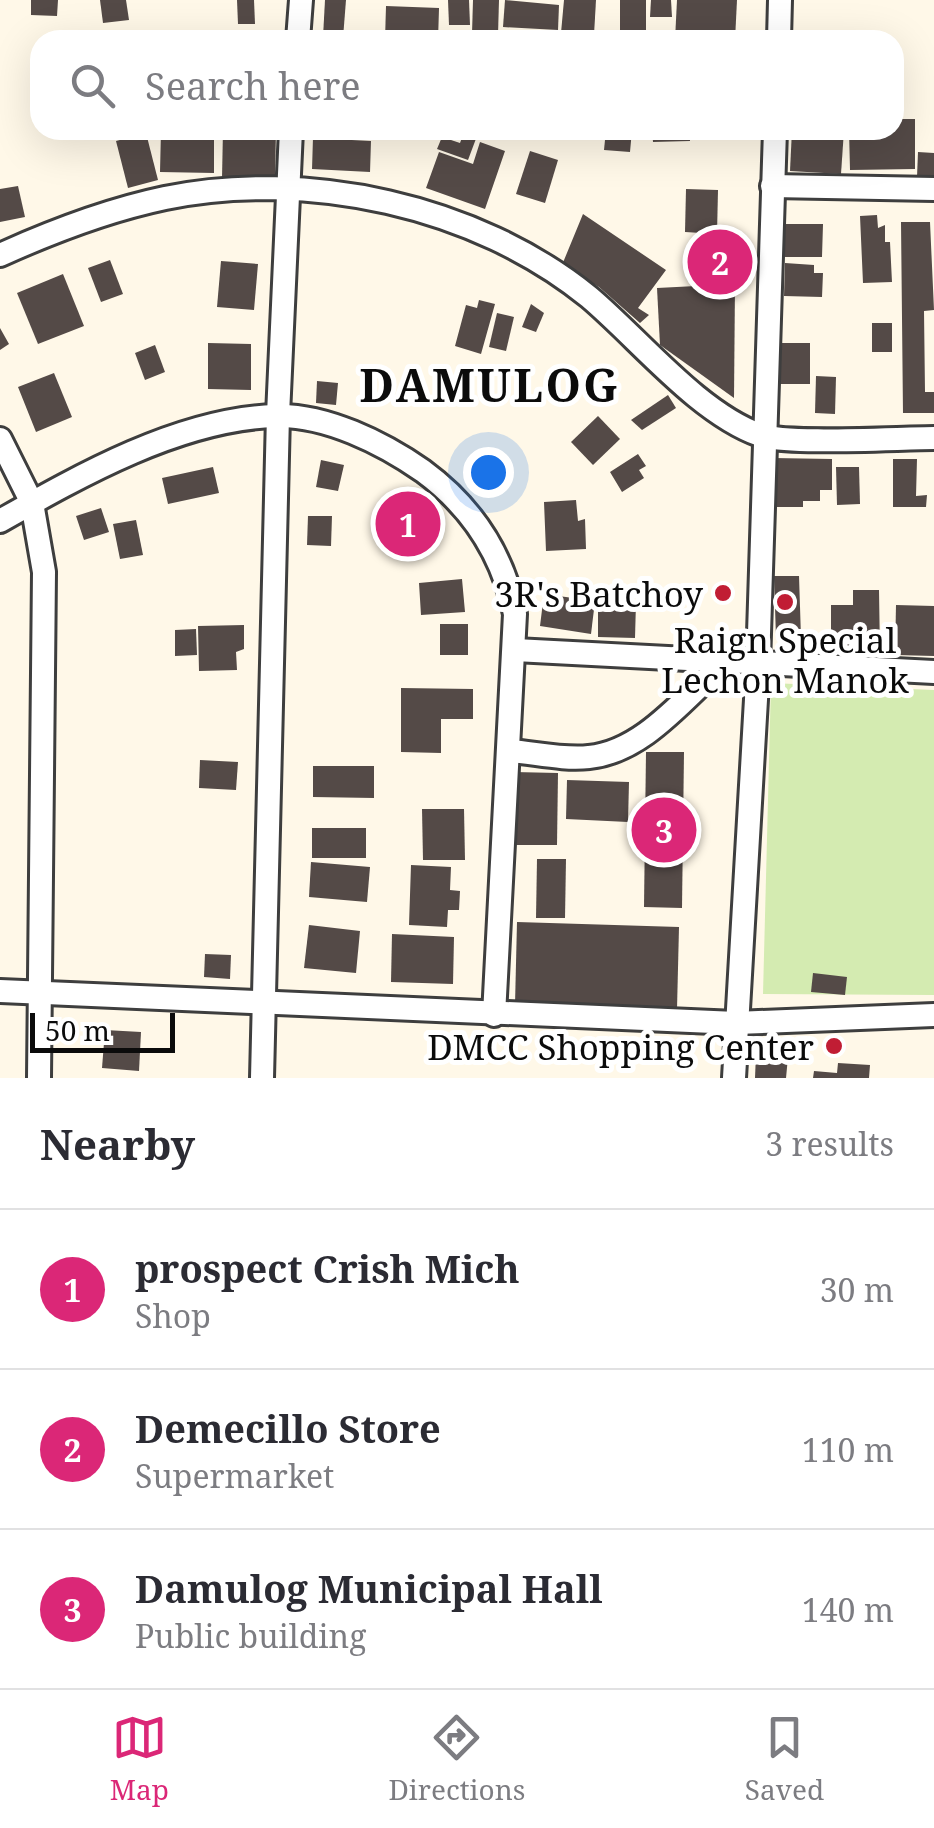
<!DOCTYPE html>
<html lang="en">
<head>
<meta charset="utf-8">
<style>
  :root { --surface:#fff; --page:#f7f7f7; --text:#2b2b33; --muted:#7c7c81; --line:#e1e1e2; --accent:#db2777 }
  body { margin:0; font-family:"Noto Serif",serif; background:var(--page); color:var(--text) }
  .scale { position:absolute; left:30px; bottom:25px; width:145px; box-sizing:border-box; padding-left:10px; border:5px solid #0b0b0b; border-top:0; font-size:28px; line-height:35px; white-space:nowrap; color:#0b0b0b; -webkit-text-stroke:8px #fff; paint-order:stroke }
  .you { position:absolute; left:488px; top:472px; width:35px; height:35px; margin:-25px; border:8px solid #fff; border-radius:50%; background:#1a73e8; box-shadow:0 0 0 15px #1a73e833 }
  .badge { display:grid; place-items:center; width:65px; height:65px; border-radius:50%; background:var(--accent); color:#fff; font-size:32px; font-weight:700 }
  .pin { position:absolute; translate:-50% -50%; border:5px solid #fff; box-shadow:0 2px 10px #0006 }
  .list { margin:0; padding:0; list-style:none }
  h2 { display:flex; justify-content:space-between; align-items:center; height:130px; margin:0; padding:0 40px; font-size:42px }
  h2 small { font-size:32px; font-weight:400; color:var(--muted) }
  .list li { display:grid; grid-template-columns:65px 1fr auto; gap:30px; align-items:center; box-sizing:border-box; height:160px; padding:0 40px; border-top:2px solid var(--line) }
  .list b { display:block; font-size:38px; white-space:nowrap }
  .list p { margin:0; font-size:32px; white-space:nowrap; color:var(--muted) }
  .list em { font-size:32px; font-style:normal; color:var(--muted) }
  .icon { flex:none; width:55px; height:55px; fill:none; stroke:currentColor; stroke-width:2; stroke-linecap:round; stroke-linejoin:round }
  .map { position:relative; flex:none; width:934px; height:1078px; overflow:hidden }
  .search { position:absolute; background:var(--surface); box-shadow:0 10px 40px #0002; left:30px; right:30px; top:30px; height:110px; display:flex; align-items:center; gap:25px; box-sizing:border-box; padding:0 35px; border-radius:30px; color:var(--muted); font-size:38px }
  .sheet { height:610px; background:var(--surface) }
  nav { display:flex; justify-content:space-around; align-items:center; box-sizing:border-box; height:140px; border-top:2px solid var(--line); background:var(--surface); font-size:28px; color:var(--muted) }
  nav a { display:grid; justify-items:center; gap:5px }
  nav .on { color:var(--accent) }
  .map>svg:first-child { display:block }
  .green { fill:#d4ebb1 }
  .building { fill:#544a47 }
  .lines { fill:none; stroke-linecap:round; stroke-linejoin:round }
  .street-casing { stroke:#3e3e3e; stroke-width:28 }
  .street { stroke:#fff; stroke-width:22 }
  .poi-dot { fill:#c11d34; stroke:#fff; stroke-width:4 }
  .labels { text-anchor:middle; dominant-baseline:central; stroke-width:10; stroke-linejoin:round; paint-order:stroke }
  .poi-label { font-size:35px; fill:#0b0b0b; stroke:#fff; text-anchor:end }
  .district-label { font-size:45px; font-weight:bold; letter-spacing:2.5px; fill:#0b0b0b; stroke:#fff }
</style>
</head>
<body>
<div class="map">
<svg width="934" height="1078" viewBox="0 0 934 1078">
  <rect width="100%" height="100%" fill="#fff8e8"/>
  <polygon class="green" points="771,683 934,690 934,995 763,994"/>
  <g class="building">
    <polygon points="31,0 58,0 57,16 31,15"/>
    <polygon points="100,0 126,0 129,20 103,23"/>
    <polygon points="237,0 254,0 255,24 238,24"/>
    <polygon points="325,0 346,0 343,38 323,37"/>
    <polygon points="448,0 469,0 470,25 449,25"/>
    <polygon points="473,0 499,0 498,35 472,34"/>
    <polygon points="505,0 559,5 558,30 503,27"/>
    <polygon points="564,0 596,0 594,35 561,33"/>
    <rect x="620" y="0" width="26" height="38"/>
    <polygon points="651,0 671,0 672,17 650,17"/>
    <polygon points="677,0 737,0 735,40 675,40"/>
    <polygon points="386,6 439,8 438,40 385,40"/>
    <polygon points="264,31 264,40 240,40 239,32"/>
    <polygon points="894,119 915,119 915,169 850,170 849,130 894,130"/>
    <polygon points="161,130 193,130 193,137 214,137 214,173 160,172"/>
    <polygon points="223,130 276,130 275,179 222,178"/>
    <rect x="344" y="130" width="24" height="7"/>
    <polygon points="606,130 632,130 630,152 604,150"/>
    <polygon points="652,130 689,130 690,141 653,142"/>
    <polygon points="792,130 844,130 841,174 790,171"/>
    <polygon points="464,132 477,136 468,160 437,149 442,137 460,143"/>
    <polygon points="146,133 158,180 128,188 116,141"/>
    <polygon points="313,138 371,141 370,172 312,169"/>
    <polygon points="480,142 505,151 485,209 426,188 439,152 473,164"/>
    <polygon points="530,151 558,160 545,203 516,194"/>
    <polygon points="918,152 934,153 934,177 917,177"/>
    <polygon points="18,186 25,217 0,222 0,189"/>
    <polygon points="686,189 718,190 717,234 685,232"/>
    <polygon points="583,214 666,270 638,308 649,315 640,323 599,287 562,265"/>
    <polygon points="877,215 878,228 885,225 885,242 890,242 892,282 863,283 860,216"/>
    <polygon points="901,222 930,222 934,310 924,311 925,392 934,392 934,413 903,413"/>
    <polygon points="779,224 823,224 822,257 778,257"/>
    <polygon points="110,260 123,294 101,302 88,268"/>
    <polygon points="221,261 258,264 254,310 217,307"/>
    <polygon points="785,263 814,265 814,273 823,273 822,297 784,296"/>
    <polygon points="63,274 84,326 38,344 17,293"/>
    <polygon points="735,284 734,398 660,345 657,288"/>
    <polygon points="479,300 495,304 481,354 455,346 466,305 477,308"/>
    <polygon points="531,304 544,313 536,332 522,327"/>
    <polygon points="497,313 514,317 506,351 489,347"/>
    <rect x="872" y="323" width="20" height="29"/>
    <polygon points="0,328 9,344 0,350"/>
    <polygon points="208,343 251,344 251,390 208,389"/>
    <rect x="774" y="343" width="36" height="41"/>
    <polygon points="155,345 165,372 145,380 135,353"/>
    <polygon points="54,373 72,417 36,432 18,387"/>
    <polygon points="816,376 836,377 835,414 815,413"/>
    <polygon points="317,381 338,383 336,405 316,403"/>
    <polygon points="668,395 676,408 642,430 631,420"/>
    <polygon points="598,416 620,439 593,465 571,442"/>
    <polygon points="638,454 646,466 639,470 644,478 622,492 610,472"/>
    <polygon points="773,458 832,459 832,490 820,490 820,501 803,501 803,507 773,507"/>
    <polygon points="893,459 917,459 916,496 927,495 926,507 893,507"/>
    <polygon points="321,460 344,465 338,491 316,487"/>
    <polygon points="213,467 219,493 168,504 162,478"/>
    <polygon points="836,467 859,467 860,504 837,505"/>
    <polygon points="403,491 424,506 400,540 379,525"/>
    <polygon points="576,500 578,521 585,519 586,549 546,551 544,502"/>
    <polygon points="101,508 109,532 84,540 76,516"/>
    <polygon points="308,516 332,516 331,546 307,545"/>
    <polygon points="136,520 143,555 120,559 113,524"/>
    <polygon points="774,576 799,576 801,638 776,638"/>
    <polygon points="462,579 465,612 421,615 419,583"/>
    <polygon points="853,590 879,590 880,654 831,654 831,605 853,605"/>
    <polygon points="544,594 595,601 591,634 540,626"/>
    <polygon points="598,602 636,602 635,638 598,637"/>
    <polygon points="896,605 934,606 934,656 895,655"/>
    <rect x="440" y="624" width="28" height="31"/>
    <polygon points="244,625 244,649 236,652 237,670 199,671 198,626"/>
    <polygon points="196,629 197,655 175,656 175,630"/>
    <polygon points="401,688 473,689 473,719 441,719 441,753 401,752"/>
    <polygon points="646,752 684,752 682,908 644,907"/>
    <polygon points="200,760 238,762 236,790 199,788"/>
    <polygon points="313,766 374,766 374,798 313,797"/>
    <polygon points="514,772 558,773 557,845 513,845"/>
    <polygon points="567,780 629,782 628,822 566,819"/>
    <polygon points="422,809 464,809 465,860 423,860"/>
    <rect x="312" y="828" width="54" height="30"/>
    <polygon points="537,859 566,859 565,918 536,918"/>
    <polygon points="311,862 370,867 367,902 309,897"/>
    <polygon points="411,865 451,867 450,890 460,891 459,910 448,910 447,927 409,925"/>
    <polygon points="517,922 679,927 677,1009 515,1005"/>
    <polygon points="309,925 360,931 356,973 304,968"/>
    <polygon points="392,934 454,937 453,984 391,982"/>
    <polygon points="205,954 231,955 230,979 204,977"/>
    <polygon points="813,973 847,977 845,995 811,992"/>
    <polygon points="105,1030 141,1032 139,1071 102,1068"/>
    <polygon points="756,1054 788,1057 786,1078 755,1078"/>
    <polygon points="838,1063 870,1065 869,1078 813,1078 814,1071 837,1073"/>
  </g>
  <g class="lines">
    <g class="street-casing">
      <g id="street">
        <polyline points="298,40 301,0"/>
        <polyline points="779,40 780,0"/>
        <polyline points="772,186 934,189"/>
        <path d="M0 255C53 231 108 210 165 198 307 169 476 205 589 297 639 339 698 413 760 435 785 445 899 438 934 438"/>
        <polyline points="0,439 32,503 44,572 39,1078"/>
        <path d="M0 521C81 475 180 419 275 416 325 414 383 443 423 471 472 507 503 555 515 614L494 1015"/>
        <polyline points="515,650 934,672"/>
        <path d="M510 751C535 753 564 760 589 757 643 752 684 698 723 664"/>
        <polyline points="0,991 736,1023 934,1015"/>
        <polyline points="262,1078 278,415 291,130"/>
        <polyline points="734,1078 758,665 775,130"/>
      </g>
    </g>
    <use href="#street" class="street"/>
  </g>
  <g class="poi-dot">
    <circle cx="723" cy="593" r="10"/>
    <circle cx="785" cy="602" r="10"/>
    <circle cx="834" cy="1046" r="10"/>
  </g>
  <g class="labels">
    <g class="poi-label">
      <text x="703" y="593">3R's Batchoy</text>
      <text x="785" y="639" text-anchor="middle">Raign Special<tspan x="785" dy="40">Lechon Manok</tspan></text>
      <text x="814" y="1046">DMCC Shopping Center</text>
    </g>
    <g class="district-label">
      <text x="490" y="384">DAMULOG</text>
    </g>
  </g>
</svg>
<div class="scale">50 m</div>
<div class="you"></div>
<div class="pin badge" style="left:408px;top:524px">1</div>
<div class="pin badge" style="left:720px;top:262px">2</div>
<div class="pin badge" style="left:664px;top:830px">3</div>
<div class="search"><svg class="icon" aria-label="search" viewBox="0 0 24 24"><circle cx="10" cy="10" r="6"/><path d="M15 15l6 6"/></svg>Search here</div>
</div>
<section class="sheet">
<h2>Nearby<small>3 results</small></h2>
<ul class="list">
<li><span class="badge">1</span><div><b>prospect Crish Mich</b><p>Shop</p></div><em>30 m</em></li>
<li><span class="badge">2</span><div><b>Demecillo Store</b><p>Supermarket</p></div><em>110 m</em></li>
<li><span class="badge">3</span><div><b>Damulog Municipal Hall</b><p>Public building</p></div><em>140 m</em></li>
</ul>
</section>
<nav>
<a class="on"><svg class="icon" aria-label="map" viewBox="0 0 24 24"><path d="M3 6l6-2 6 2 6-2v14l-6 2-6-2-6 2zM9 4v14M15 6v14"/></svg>Map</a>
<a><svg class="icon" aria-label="directions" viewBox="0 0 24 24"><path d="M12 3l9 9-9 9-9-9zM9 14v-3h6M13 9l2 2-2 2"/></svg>Directions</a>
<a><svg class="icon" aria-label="saved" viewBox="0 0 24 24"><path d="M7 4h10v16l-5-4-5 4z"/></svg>Saved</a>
</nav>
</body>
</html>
